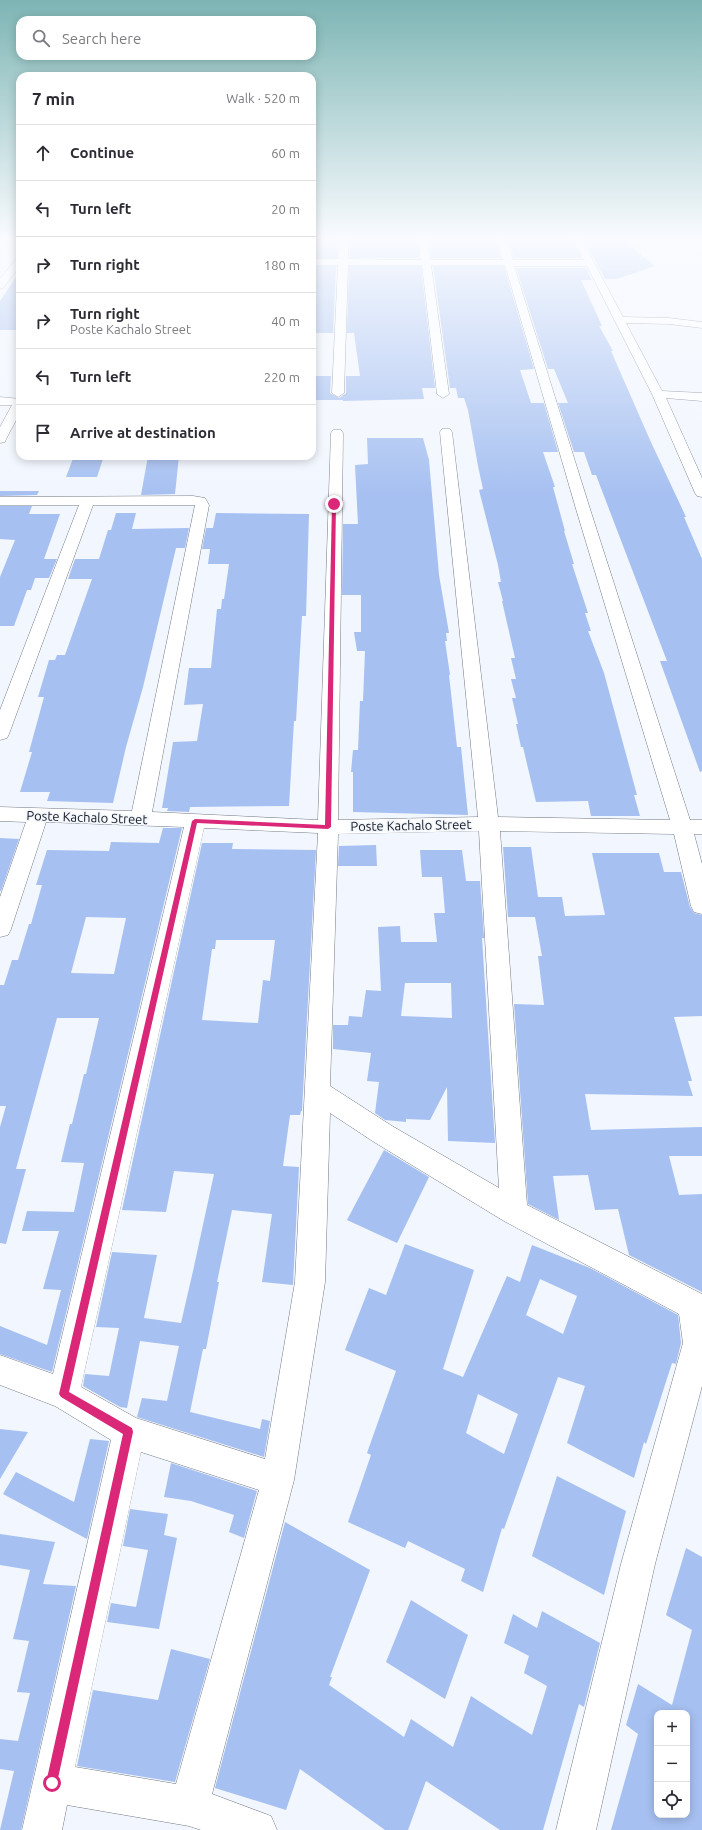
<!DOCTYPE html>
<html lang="en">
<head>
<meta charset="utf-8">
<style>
  :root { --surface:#fff; --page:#f2f2f3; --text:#2b2b33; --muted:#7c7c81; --line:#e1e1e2 }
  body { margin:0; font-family:Ubuntu,sans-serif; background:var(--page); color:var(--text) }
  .controls { position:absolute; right:12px; bottom:12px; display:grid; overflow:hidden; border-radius:8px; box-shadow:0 2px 10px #0003 }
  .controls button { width:36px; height:36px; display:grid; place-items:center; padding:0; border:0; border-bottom:1px solid var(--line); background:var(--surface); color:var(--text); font:20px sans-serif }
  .stop { position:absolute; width:12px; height:12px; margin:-9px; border:3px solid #db2777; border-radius:50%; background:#fff }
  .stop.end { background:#db2777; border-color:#fff; box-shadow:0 1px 4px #0008 }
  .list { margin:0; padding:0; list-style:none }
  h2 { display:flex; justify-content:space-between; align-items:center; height:52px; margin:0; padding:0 16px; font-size:17px }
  h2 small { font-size:13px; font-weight:400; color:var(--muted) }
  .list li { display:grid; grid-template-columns:26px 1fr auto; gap:12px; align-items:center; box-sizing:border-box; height:56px; padding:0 16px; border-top:1px solid var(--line) }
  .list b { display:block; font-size:15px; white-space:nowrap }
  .list p { margin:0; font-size:13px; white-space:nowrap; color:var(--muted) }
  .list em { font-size:13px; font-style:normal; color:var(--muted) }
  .icon { flex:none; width:22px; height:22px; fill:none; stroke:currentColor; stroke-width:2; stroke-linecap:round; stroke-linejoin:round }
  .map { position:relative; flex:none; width:702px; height:1830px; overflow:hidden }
  .search { position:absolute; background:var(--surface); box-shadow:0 2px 10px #0003; left:16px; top:16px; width:300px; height:44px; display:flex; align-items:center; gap:10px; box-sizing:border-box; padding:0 14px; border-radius:12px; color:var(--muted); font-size:15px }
  .panel { position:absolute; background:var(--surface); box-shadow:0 2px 10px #0003; left:16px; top:72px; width:300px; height:388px; border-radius:12px }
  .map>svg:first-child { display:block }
  .building { fill:#a6c0f1; fill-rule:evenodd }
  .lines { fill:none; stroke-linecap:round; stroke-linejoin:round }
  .minor-casing { stroke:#747a85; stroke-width:1 }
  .minor { fill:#fff; fill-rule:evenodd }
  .route { fill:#db2777 }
  .labels { text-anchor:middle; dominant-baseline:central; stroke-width:3; stroke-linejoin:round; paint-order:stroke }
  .street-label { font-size:13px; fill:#171a1e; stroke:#f2f6fe }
</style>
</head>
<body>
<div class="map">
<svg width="702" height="1830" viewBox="0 0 702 1830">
  <rect width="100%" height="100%" fill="#f2f6fe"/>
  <g class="building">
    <polygon points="312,240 339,240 338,258 312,258"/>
    <polygon points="349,240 418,241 419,258 350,258"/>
    <polygon points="482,240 497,240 501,258 431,258 429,241"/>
    <polygon points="507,240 573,240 582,258 514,258"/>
    <polygon points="584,240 629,240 635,250 655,266 617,279 605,279"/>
    <polygon points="312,266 336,266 333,333 312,333"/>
    <polygon points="349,266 421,266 435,388 422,388 424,399 343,401 343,400 312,400 312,376 331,376 330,393 339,398 346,393 346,376 360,376 354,333 347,333"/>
    <polygon points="433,266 504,266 534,369 520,370 531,403 544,403 558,452 543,452 555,487 553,487 565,531 564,531 574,564 572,564 588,613 585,613 591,631 588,631 604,673 637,795 634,795 640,816 591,816 588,801 536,802 523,747 521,747 516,724 518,724 512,698 516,698 511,679 516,679 511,658 515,658 502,601 503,601 498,582 501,582 498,565 479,490 483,489 478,466 468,410 464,398 458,398 456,388 450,388"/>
    <polygon points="516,268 586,268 592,280 581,280 602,326 599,326 613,351 611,351 650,440 686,517 684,517 702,559 702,771 700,772 660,661 667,661 596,475 592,475 584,452 574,452 558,403 568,403 554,369 548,369"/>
    <polygon points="20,271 20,330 0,330 0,301"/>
    <polygon points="367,438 423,438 429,460 439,575 449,633 446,633 447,641 445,641 450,675 449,675 457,747 461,747 468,815 353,812 353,772 351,772 353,750 358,750 360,701 363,701 365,651 357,651 354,632 361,632 361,595 342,595 343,524 358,524 355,465 368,464"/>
    <polygon points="74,456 104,456 97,477 66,477"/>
    <polygon points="148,456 179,456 175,494 141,495"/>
    <polygon points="0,491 39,491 37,495 0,496"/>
    <polygon points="0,506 32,506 29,514 60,514 44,559 57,559 49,578 35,578 31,590 27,590 14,626 0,626 0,577 15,540 0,539"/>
    <polygon points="116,513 136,513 132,529 189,528 185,548 176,548 143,687 126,747 113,803 47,801 50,792 20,792 32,752 29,752 44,697 38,697 49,660 55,660 57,655 65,655 92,579 68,579 75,559 99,559 108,530 111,530"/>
    <polygon points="216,513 309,514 306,616 302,616 296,721 294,721 289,806 192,807 190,807 189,812 167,811 168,808 162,808 173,742 197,741 203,704 184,705 189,668 211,668 217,609 221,609 222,599 224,599 229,564 208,564 210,549 202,549 206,528 213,528"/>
    <path d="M163 828H182L52 1372 0 1354V1326L47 1345 61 1290 43 1289 59 1231H22L27 1211 74 1212 84 1163 61 1162 70 1124H72L84 1074H86L99 1018H57L16 1169H26L6 1244 0 1243V1127L6 1106H0V985H4L12 960H18L29 924H31L42 885H36L47 850 109 851 111 842 159 843ZM86 917 126 918 114 974 71 973Z"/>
    <polygon points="0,838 19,839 1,891 0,891"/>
    <path d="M202 843H233L232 849 316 850 302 1111H301L300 1115H290L283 1166 299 1167 293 1285 262 1282 272 1214 232 1210 217 1282H219L206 1349H203L190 1412 260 1429 262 1419 270 1421 264 1457 137 1417 142 1398 167 1401 179 1346 140 1341 127 1408 120 1407 83 1386 85 1374 109 1376 119 1328 96 1327 112 1252 157 1255 144 1318 181 1323 193 1271 214 1174 174 1171 166 1212 122 1210ZM216 940H275L270 981 263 980 258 1023 202 1020 212 949H215Z"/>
    <polygon points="376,845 377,866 338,866 339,846"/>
    <polygon points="503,847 531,847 538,897 562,897 565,916 605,915 592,853 659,853 664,872 681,872 690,907 694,913 702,915 702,1016 674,1017 692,1081 688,1081 693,1096 585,1094 591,1130 702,1127 702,1156 669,1156 679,1195 702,1194 702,1292 629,1255 618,1209 595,1210 588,1175 553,1176 559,1220 528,1204 514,1004 544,1005 538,956 542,956 535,917 508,917"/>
    <path d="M420 850H462L466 881H480L484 938H482L495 1143 448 1141 447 1087 430 1120 406 1119V1122L385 1120 375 1113 379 1082 367 1081 371 1053 333 1049V1025H348L349 1016 362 1017 366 990 381 991 378 927 400 926 401 942H437L434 913H445L442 877H422ZM405 983H451L452 1018 401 1016Z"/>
    <polygon points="384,1150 429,1177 397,1243 347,1220"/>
    <path d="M405 1244 474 1270 443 1369 463 1377 507 1276 520 1282 532 1245 590 1268 678 1315 681 1343 676 1364 672 1363 646 1444 644 1442 634 1478 567 1443 585 1386 558 1377 504 1529 502 1528 483 1592 461 1581 465 1569 408 1541 405 1548 348 1522 371 1455 367 1453 396 1371 345 1350 369 1288 386 1295ZM540 1279 577 1296 563 1334 526 1315ZM478 1394 518 1414 504 1454 466 1433Z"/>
    <polygon points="0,1429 28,1432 0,1479"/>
    <polygon points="90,1439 109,1441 87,1539 3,1494 16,1472 74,1502"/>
    <polygon points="171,1463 257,1491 244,1538 229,1532 234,1515 191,1501 164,1497"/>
    <polygon points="557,1476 626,1511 604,1595 532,1556"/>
    <polygon points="130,1509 168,1514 164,1535 177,1538 159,1629 107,1622 111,1603 136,1607 148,1550 123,1546"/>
    <polygon points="285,1522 370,1570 330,1677 332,1677 329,1685 404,1737 411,1719 453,1747 471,1696 532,1735 547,1686 524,1673 529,1656 504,1643 513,1614 537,1628 542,1611 600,1643 584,1707 579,1704 543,1830 500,1830 426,1781 408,1830 385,1830 300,1769 286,1810 215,1788"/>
    <polygon points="0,1534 55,1542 43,1584 76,1586 21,1830 0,1830 14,1771 0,1769 0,1739 18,1741 30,1693 17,1692 29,1641 13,1639 30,1570 0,1565"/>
    <path d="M686 1548 702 1557V1830H611L638 1734 626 1725 638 1684 672 1705 692 1630 666 1615ZM657 1713H687V1815H657Z"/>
    <polygon points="411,1600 468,1635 445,1699 386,1662"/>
    <polygon points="171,1649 210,1659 175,1782 77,1766 93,1690 158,1700"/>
  </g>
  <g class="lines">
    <g class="minor-casing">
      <g id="minor">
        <path d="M340 240H348V259L421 260 419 240H427L430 260H503L498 240H506L513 260H584L574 240H582L623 317 669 318 702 322V328L669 324 626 323 662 391 702 393V401L666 398 702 478V497L697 496 695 493 652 394 587 266H514L590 509 690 820H702V834H694L702 864V914L694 912 691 906 674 834 500 831 527 1205 702 1294V1386L655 1564 596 1830H556L621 1564 683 1343 679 1314 504 1221 374 1142 330 1113 325 1282 294 1480 212 1794 271 1816 277 1830H201L189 1826 67 1805 62 1830H22L111 1440 55 1406 0 1385V1355L53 1374 184 827 46 822 11 929 8 935 0 937V897L26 822 0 821V807L132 811 195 505H93L9 734 7 738 0 740V710L79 505H0V497L193 496 205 498 209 505 152 812 318 820 331 433 333 430H341L343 433 338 820 478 817 440 432 442 429H450L452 432 498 817 670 820 576 509 505 265H431L449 394 443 398 437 394 422 265H348L344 393 338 397 332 393 338 265H312V259H339ZM204 828 318 833 295 1282 265 1459 136 1418 81 1387ZM479 831 499 1188 392 1126 330 1086 338 834ZM141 1452 259 1490 176 1784 75 1767Z"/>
        <polygon points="20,257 20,266 3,288 0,289 0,279 17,258"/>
        <polygon points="0,397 20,399 20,413 6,439 5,442 0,443 0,427 12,405 0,405"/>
      </g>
    </g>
    <use href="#minor" class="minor"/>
  </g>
  <linearGradient id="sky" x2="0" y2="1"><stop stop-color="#7db5b4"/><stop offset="0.48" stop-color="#f9fbff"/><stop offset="1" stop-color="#f9fbff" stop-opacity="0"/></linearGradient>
  <rect width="702" height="496" fill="url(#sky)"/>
  <polygon class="route" points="334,503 336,504 331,827 328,829 197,823 69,1392 132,1428 133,1432 57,1783 56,1787 52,1789 47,1787 46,1783 123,1434 61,1397 59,1394 192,821 195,819 325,825 332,504"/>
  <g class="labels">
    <g class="street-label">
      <text transform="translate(87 817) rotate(2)">Poste Kachalo Street</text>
      <text transform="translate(411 825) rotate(-1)">Poste Kachalo Street</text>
    </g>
  </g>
</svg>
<div class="controls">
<button>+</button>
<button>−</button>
<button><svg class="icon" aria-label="locate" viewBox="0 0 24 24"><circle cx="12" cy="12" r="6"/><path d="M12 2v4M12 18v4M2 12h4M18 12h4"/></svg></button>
</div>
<div class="stop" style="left:52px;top:1783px"></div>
<div class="stop end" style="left:334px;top:504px"></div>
<div class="search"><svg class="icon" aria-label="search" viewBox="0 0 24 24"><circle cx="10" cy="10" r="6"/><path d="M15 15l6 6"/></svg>Search here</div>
<section class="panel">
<h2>7 min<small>Walk · 520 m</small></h2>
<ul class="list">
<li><svg class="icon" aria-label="ahead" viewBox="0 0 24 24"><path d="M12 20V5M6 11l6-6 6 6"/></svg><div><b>Continue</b></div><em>60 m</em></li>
<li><svg class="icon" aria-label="left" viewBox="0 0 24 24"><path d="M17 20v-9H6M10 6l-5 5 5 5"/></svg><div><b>Turn left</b></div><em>20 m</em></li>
<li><svg class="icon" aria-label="right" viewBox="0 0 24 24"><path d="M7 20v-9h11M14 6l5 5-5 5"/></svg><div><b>Turn right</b></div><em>180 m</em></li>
<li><svg class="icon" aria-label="right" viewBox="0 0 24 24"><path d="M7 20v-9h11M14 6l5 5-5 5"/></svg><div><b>Turn right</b><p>Poste Kachalo Street</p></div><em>40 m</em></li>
<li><svg class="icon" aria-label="left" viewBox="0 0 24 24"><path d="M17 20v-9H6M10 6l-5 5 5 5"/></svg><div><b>Turn left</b></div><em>220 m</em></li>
<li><svg class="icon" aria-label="arrive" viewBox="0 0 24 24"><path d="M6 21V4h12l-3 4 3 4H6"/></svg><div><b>Arrive at destination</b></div></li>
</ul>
</section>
</div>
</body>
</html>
